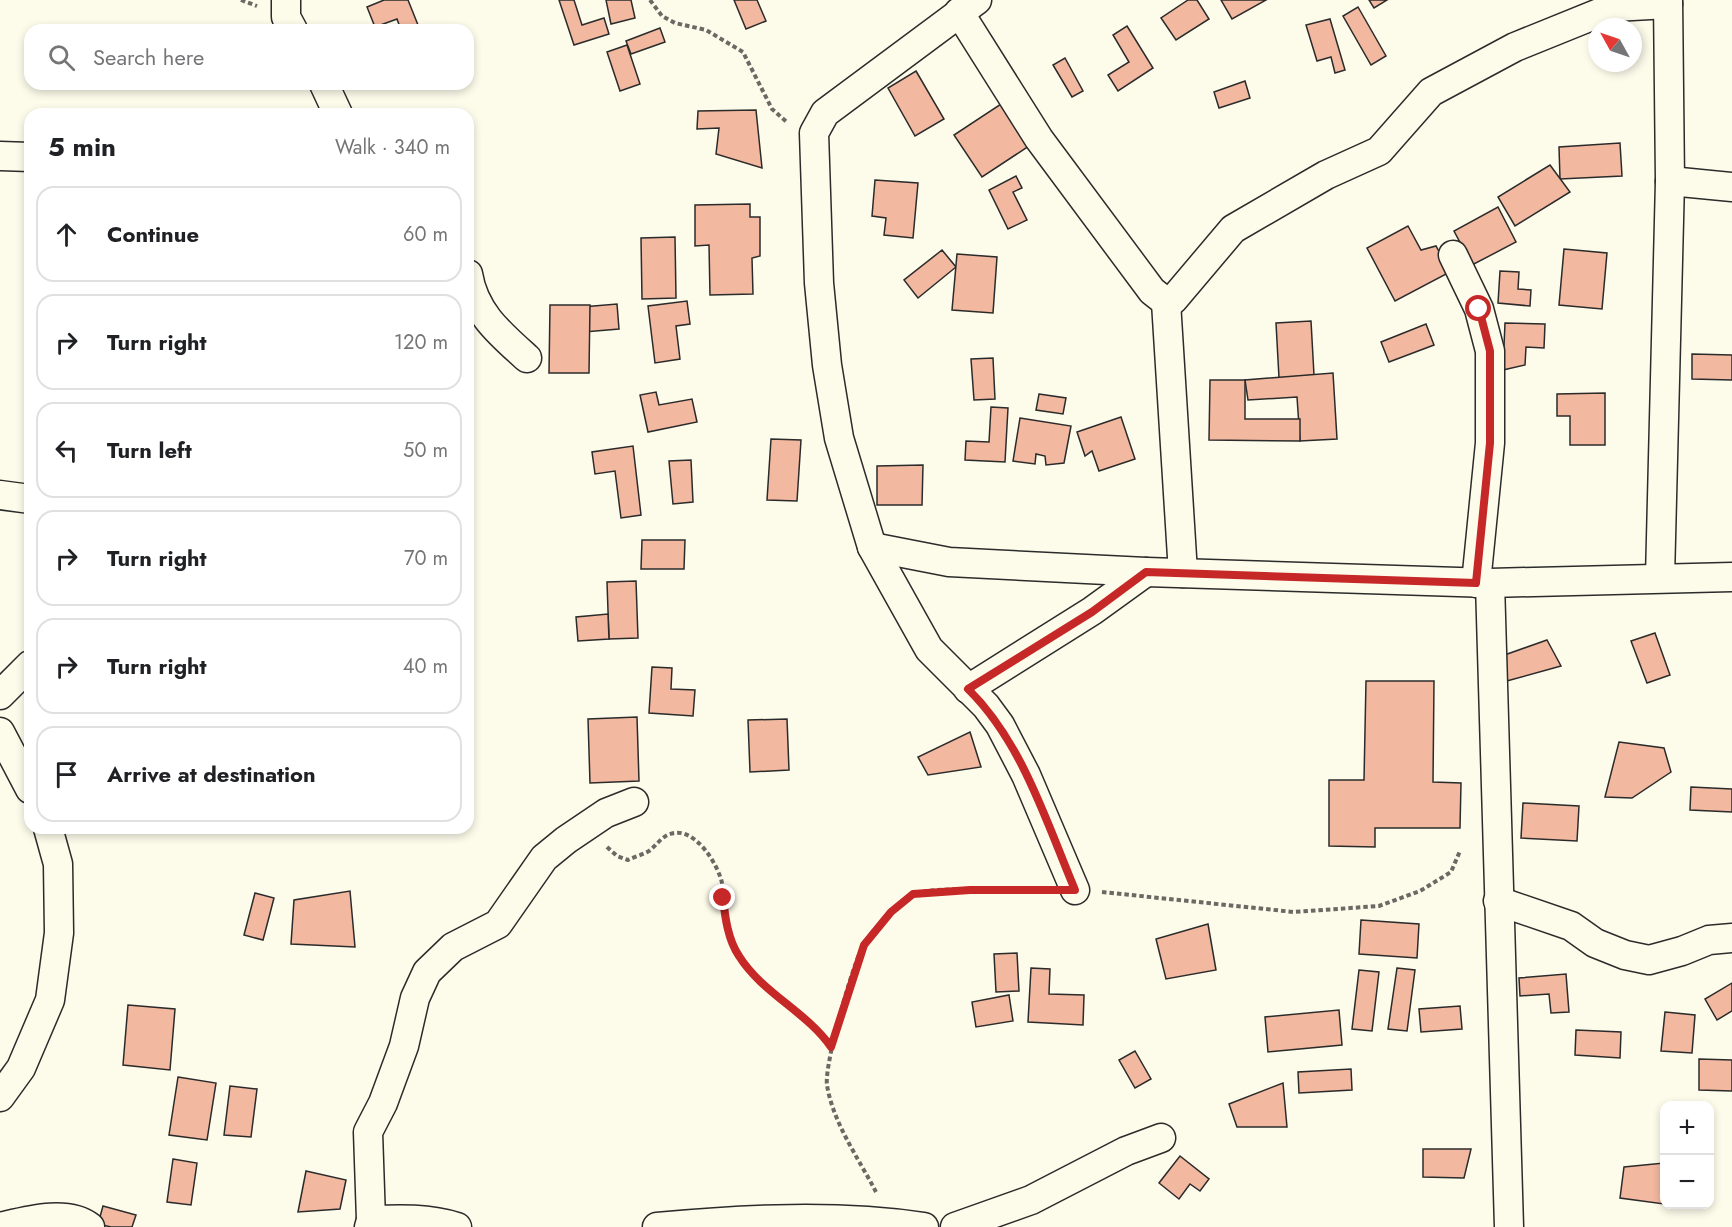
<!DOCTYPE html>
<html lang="en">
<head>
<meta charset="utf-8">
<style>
  :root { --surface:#fff; --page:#f6f6f6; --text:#202124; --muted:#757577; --line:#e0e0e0 }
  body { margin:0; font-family:Jost,sans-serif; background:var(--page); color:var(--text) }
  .controls { position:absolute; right:18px; bottom:18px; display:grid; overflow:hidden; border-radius:12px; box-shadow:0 3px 9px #0003 }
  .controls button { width:54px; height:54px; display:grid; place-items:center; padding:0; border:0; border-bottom:2px solid var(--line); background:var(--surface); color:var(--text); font:30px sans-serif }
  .compass { position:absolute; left:1588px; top:18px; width:54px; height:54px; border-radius:50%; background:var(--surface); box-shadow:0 3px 9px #0003; rotate:310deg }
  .stop { position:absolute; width:18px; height:18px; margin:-14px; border:4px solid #c62828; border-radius:50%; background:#fff }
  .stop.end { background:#c62828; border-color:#fff; box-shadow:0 2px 6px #0008 }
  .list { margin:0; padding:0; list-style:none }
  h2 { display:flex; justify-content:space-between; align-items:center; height:78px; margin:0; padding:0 24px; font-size:26px }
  h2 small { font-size:20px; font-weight:400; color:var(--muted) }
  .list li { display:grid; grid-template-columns:39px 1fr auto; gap:18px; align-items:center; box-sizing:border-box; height:96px; margin:0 12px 12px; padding:0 12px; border:2px solid var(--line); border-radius:18px }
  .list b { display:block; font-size:22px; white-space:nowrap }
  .list em { font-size:20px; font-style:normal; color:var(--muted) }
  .icon { flex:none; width:33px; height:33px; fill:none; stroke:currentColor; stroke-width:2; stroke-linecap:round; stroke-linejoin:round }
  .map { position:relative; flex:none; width:1732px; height:1227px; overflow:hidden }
  .search { position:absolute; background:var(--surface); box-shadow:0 3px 9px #0003; left:24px; top:24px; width:450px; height:66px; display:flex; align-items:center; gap:15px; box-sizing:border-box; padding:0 21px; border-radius:18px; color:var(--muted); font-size:22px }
  .panel { position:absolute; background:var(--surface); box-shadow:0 3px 9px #0003; left:24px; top:108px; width:450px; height:726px; border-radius:18px }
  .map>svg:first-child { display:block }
  .building { fill:#f2b8a0; stroke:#2b2b2b; stroke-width:1.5 }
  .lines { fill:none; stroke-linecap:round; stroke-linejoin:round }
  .street-casing { stroke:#2b2b2b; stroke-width:31 }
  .path { stroke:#6a6964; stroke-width:4; stroke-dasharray:4.5 3; stroke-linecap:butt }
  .street { stroke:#fdfbea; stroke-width:28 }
  .route { stroke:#c62828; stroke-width:8 }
</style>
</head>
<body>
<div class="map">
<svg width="1732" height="1227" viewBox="0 0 1732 1227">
  <rect width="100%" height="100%" fill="#fdfbea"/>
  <g class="building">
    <polygon points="384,0 408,0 420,30 401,30 397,19 375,27 367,7"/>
    <polygon points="559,0 574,0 582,25 604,18 609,34 574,45"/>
    <polygon points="606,0 631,0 635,18 611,24"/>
    <polygon points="734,0 757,0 766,21 746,29"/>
    <polygon points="1188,0 1197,0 1209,19 1176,40 1161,18"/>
    <polygon points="1221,0 1266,0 1232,19"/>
    <polygon points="1369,0 1387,0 1374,8"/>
    <polygon points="1358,7 1386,56 1371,65 1343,16"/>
    <polygon points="1330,19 1345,70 1335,73 1331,57 1317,61 1306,25"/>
    <polygon points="1127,26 1153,68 1118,91 1108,75 1129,62 1113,35"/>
    <polygon points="660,28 665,42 631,54 626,41"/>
    <polygon points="627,45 640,84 620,91 607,52"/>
    <polygon points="1065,58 1083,91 1072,97 1053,65"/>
    <polygon points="916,71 944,119 915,136 888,88"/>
    <polygon points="1245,81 1250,98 1219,108 1214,92"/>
    <polygon points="1004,102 1032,144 982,177 954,135"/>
    <polygon points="756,110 762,168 716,154 719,128 697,129 698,111"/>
    <polygon points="1620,143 1622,176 1560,179 1559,147"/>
    <polygon points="1550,165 1570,192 1515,226 1498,197"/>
    <polygon points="1016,176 1022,188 1013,192 1027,220 1008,229 989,190"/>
    <polygon points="875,180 918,183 913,238 884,235 886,218 872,216"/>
    <polygon points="750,204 750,217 760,217 760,256 752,258 753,294 710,295 709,245 695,246 695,205"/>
    <polygon points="1498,207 1516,242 1472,265 1454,231"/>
    <polygon points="1408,226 1421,250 1436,246 1450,272 1395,301 1367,248"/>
    <polygon points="675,237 676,298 642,299 641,238"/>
    <polygon points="1564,249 1607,253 1602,309 1559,305"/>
    <polygon points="942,250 956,267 918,298 904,280"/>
    <polygon points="957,254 997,257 993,313 952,310"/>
    <polygon points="1500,271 1519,272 1518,289 1531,290 1530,306 1498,303"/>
    <polygon points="687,301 690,324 676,326 680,359 655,363 648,306"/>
    <polygon points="617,304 619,329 584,332 582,307"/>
    <polygon points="550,305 590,305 589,373 549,373"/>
    <polygon points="1311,321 1314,375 1279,378 1276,323"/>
    <polygon points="1505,323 1545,324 1544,348 1526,347 1525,365 1503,370"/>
    <polygon points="1426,324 1434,345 1389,362 1381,342"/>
    <polygon points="1692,354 1732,355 1732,380 1692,379"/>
    <polygon points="993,358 995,399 974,400 971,359"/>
    <polygon points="1333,373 1337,439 1300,441 1297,397 1248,400 1245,380"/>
    <polygon points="1210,380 1245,380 1245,419 1300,419 1300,441 1209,440"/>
    <polygon points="656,392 659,405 692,399 697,422 648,432 640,395"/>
    <polygon points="1605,393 1605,445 1570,445 1570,416 1557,416 1557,394"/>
    <polygon points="1039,394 1066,398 1063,414 1036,410"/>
    <polygon points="991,407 1008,408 1005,462 965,460 966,441 989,442"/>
    <polygon points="1121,417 1135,459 1099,471 1092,451 1085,456 1077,432"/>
    <polygon points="1020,418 1071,426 1064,463 1046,465 1045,456 1036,454 1035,464 1013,461"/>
    <polygon points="771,439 801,440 797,501 767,500"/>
    <polygon points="633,446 641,515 621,518 615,471 595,474 592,452"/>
    <polygon points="691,460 693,502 673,504 669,461"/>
    <polygon points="923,465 922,505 877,505 877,466"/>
    <polygon points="642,540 685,540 684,569 641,569"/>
    <polygon points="636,581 638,638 609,639 607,582"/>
    <polygon points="608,614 609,639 578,641 576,617"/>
    <polygon points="1655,633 1670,675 1647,683 1631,641"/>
    <polygon points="1547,640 1561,666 1503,682 1496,658"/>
    <polygon points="652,667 672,668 671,689 695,690 693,716 649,713"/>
    <polygon points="1366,681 1434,681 1433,782 1461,783 1460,828 1375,828 1375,847 1329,846 1329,780 1364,780"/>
    <polygon points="637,717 639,781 590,783 588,719"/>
    <polygon points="787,719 789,770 750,772 748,720"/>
    <polygon points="970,732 981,767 928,775 918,757"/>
    <polygon points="1619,742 1664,748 1671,772 1632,798 1605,797"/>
    <polygon points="1691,787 1732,789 1732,812 1690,810"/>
    <polygon points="1523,803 1579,806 1577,841 1521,838"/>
    <polygon points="350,891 355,947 291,944 294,900"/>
    <polygon points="255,893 274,898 263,940 244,935"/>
    <polygon points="1361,920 1419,924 1417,958 1359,954"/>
    <polygon points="1208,924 1216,970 1166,979 1156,939"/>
    <polygon points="1017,953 1019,991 996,992 994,954"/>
    <polygon points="1031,968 1050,969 1049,994 1084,995 1083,1025 1028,1022"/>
    <polygon points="1397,968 1415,970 1407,1031 1388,1029"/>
    <polygon points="1359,970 1379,972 1372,1031 1352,1029"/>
    <polygon points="1566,974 1569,1012 1551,1013 1549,994 1520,996 1519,978"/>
    <polygon points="1732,983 1732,1011 1717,1020 1705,999"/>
    <polygon points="1009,995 1013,1021 976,1027 972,1002"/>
    <polygon points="128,1005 175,1009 170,1070 123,1065"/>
    <polygon points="1460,1006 1462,1029 1421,1032 1419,1009"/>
    <polygon points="1339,1010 1342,1045 1268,1052 1265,1017"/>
    <polygon points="1665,1012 1695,1015 1692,1053 1661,1051"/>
    <polygon points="1576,1030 1621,1032 1620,1058 1575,1055"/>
    <polygon points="1135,1051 1151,1079 1135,1088 1119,1060"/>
    <polygon points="1699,1059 1732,1060 1732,1091 1699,1090"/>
    <polygon points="1351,1069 1352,1090 1299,1093 1298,1072"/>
    <polygon points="178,1077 216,1083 207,1140 169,1135"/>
    <polygon points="1283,1083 1287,1127 1237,1127 1229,1104"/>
    <polygon points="230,1086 257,1089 251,1137 224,1135"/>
    <polygon points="1423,1149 1471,1149 1464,1178 1423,1177"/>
    <polygon points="1180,1156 1209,1179 1200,1191 1190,1184 1179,1199 1159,1183"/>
    <polygon points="173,1159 197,1163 191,1205 167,1202"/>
    <polygon points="1664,1163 1664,1204 1620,1198 1624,1167"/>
    <polygon points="306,1171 346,1180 340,1209 298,1212"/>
    <polygon points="103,1206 136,1215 132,1227 111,1227 98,1224"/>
  </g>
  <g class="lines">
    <g class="street-casing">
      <g id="street">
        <polyline points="286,0 286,17 293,30"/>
        <polyline points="977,0 825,113 814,133 819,283 827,365 839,438 872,547 929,649 986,706 1000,725 1026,775 1075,890"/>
        <polyline points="959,12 1039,139 1152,291 1166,302 1173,300 1233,229 1326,175 1379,151 1431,92 1515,47 1614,7 1668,4"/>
        <polyline points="324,84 338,114"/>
        <polyline points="0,156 30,157"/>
        <polyline points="1670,181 1732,187"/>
        <polyline points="1453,255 1479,309 1490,351 1490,443 1476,583"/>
        <path d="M468 274C474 312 499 333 527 358"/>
        <polyline points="1166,302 1183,573"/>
        <polyline points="0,495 30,499"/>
        <polyline points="872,547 949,562 1146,572 1490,583 1732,577"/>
        <polyline points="1660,578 1670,181 1668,0"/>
        <polyline points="1490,583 1509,1227"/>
        <polyline points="968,689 1092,611 1146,572"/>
        <polyline points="0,695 30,665"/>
        <polyline points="0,732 30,789"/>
        <polyline points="1498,901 1571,926 1595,943 1625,955 1649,960 1682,951 1709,940 1732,938"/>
        <polyline points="0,1097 21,1068 50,1000 59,933 58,864 48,828"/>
        <path d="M371 1220C400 1219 429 1218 457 1227"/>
        <path d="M0 1227C26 1221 67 1209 90 1227"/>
        <polyline points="369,1227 371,1220 368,1132 383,1103 404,1046 415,998 427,972 453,947 498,924 544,858 566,840 606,813 634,802"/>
        <path d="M657 1227C745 1219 836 1214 924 1227"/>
        <polyline points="955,1227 1031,1200 1126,1151 1161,1138"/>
      </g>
    </g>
    <g class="path">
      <polyline points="241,0 257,6"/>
      <polyline points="650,0 662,16 675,23 706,30 743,52 772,109 788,123"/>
      <path d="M607 847 617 856 628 860C634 857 642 855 649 851 656 846 661 837 670 834 694 825 718 864 722 883 727 908 723 935 740 957 765 992 807 1012 831 1047"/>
      <polyline points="1102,892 1294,912 1379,906 1420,891 1451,872 1460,851"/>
      <path d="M876 1192C859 1159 833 1123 827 1085 824 1065 853 962 864 944 875 927 894 905 912 895 930 885 1019 891 1044 890"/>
    </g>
    <use href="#street" class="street"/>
  </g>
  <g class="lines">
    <path class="route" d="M723 898C725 917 728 940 739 956 762 993 807 1012 831 1047L864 945 891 912 913 894 970 890H1075C1046 821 1022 742 968 689L1092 612 1146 572 1476 583 1490 443V351L1479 309"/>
  </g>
</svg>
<div class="controls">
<button>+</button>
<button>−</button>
</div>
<svg class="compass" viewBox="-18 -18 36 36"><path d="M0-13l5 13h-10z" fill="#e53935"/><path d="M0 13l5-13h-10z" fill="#757577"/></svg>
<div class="stop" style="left:1479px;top:309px"></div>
<div class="stop end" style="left:723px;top:898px"></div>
<div class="search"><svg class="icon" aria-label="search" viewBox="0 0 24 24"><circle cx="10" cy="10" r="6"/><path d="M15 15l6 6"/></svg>Search here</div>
<section class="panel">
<h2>5 min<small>Walk · 340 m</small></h2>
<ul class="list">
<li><svg class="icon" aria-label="ahead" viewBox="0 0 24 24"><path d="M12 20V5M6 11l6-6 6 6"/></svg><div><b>Continue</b></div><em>60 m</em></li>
<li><svg class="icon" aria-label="right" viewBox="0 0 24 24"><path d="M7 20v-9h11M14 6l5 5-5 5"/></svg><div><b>Turn right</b></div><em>120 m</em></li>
<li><svg class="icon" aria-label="left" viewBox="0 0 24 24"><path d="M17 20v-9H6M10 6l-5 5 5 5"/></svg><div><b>Turn left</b></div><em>50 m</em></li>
<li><svg class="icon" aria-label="right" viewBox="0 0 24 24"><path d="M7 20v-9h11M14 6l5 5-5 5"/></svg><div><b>Turn right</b></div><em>70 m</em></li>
<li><svg class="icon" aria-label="right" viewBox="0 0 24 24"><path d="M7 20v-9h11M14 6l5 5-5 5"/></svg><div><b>Turn right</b></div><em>40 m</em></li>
<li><svg class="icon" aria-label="arrive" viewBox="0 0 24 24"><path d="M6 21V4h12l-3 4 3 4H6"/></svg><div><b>Arrive at destination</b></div></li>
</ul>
</section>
</div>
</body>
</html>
